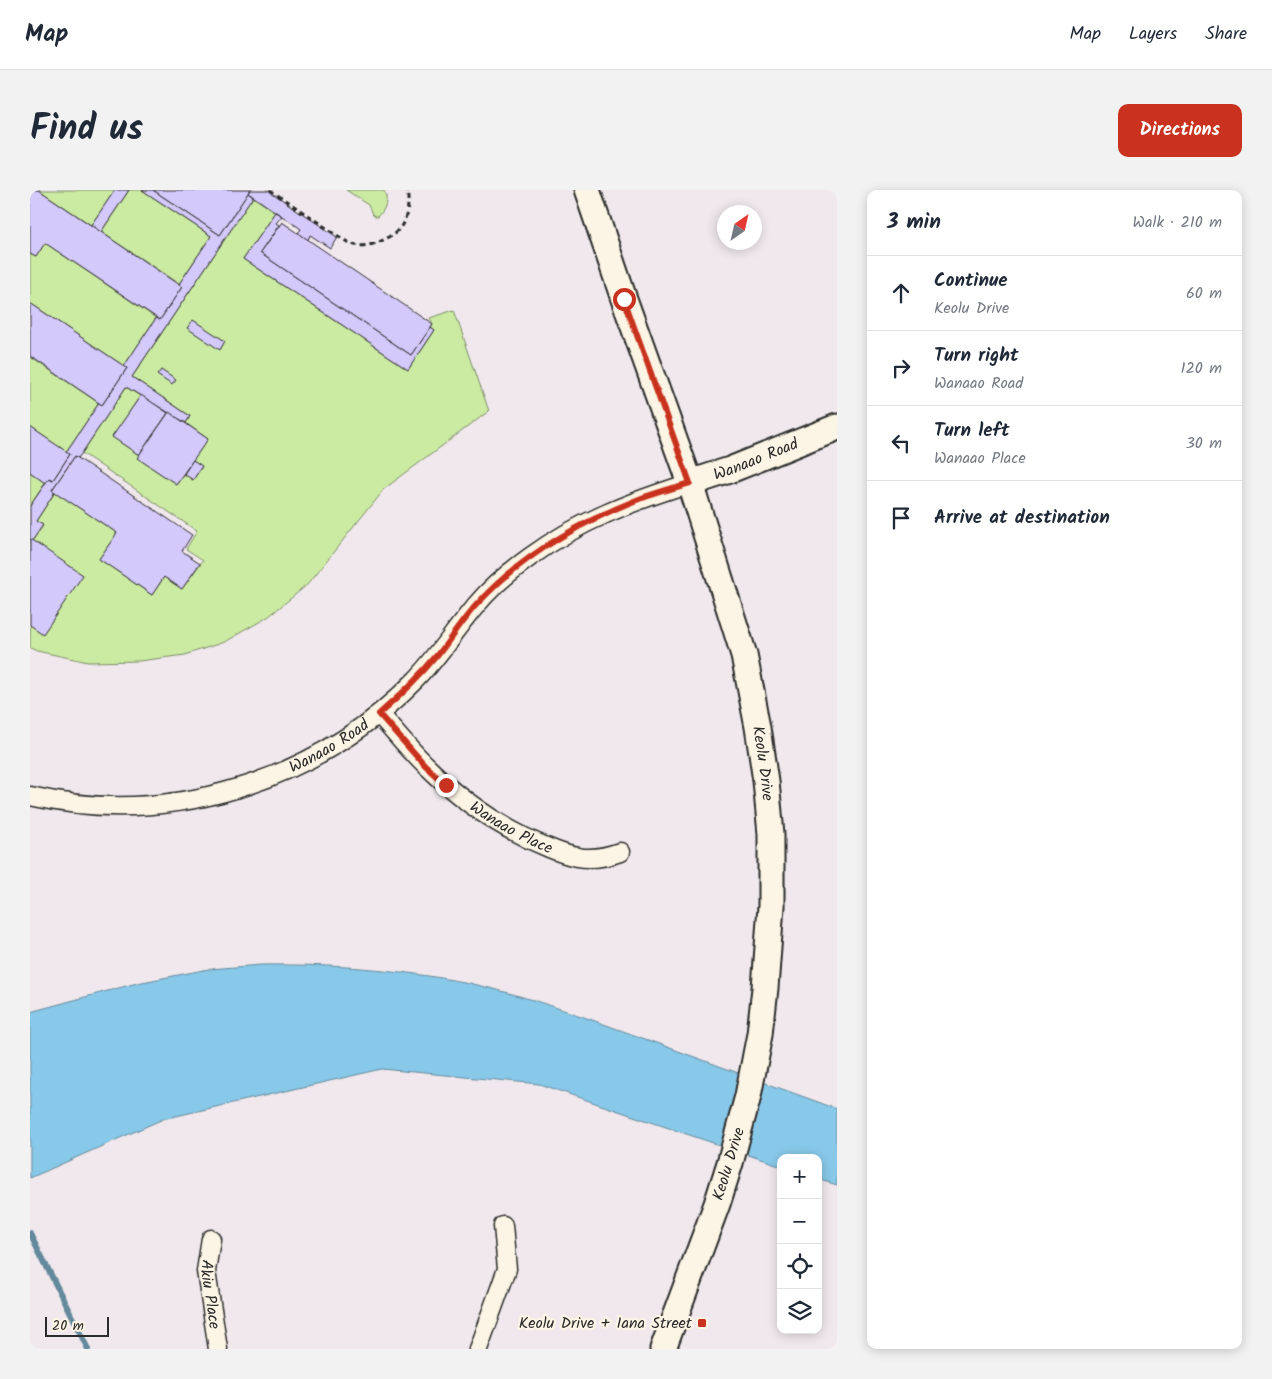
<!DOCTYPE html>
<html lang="en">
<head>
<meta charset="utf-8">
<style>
  :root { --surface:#fff; --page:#f2f2f3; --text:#1f2937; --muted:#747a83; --line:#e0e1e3; --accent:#c8321e }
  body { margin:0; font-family:Kalam,sans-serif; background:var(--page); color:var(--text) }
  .controls { position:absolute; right:15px; bottom:15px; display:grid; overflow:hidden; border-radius:10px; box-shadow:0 2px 12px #0003 }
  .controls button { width:45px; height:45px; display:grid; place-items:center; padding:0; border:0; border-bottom:1px solid var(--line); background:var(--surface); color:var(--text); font:25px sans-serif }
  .compass { position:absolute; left:687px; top:15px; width:45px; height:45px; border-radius:50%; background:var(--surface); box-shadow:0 2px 12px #0003; rotate:34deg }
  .scale { position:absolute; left:15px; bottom:12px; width:64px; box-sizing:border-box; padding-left:5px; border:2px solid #2b2b2b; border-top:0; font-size:14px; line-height:18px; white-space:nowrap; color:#2b2b2b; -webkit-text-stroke:4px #fcf5e5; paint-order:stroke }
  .stop { position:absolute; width:15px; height:15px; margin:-11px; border:4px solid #c8321e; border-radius:50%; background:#fff }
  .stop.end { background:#c8321e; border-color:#fff; box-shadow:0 1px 5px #0008 }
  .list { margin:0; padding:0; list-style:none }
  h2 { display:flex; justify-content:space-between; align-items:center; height:65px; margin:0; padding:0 20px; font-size:21px }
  h2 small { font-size:16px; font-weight:400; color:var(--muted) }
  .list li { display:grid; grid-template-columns:32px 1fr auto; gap:15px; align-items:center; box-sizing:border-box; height:75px; padding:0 20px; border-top:1px solid var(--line) }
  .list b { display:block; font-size:19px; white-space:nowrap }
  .list p { margin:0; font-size:16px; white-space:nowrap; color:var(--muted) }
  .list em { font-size:16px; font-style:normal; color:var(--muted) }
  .icon { flex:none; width:28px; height:28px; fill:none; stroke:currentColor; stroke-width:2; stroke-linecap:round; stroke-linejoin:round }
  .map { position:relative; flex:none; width:807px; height:1159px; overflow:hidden; border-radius:10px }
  header { display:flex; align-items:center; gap:30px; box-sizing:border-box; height:70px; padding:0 25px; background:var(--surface); border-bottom:1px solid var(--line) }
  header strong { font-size:24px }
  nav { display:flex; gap:28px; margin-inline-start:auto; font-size:18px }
  .intro { display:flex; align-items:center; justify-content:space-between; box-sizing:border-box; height:120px; padding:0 30px }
  h1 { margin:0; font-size:35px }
  .button { padding:12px 22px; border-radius:10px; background:var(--accent); color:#fff; font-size:18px; font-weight:700 }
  main { display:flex; gap:30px; padding:0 30px }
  aside { flex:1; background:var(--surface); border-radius:10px; box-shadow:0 2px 12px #0003 }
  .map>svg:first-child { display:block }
  .green { fill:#cbeba2; stroke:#7b8b66 }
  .water { fill:#88c8e8; stroke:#63899c }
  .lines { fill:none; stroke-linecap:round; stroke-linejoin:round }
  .stream { stroke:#63899c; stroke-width:6 }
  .building { fill:#d4c9fb; stroke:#2b2b2b }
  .street-casing { stroke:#2b2b2b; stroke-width:21 }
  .secondary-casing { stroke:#2b2b2b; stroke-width:29 }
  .path { stroke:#2b2b2b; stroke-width:3; stroke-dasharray:5 4; stroke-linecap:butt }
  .street { stroke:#fcf5e5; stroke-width:18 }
  .secondary { stroke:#fcf5e5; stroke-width:25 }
  .route { stroke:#c8321e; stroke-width:6 }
  .poi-dot { fill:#c8321e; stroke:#fcf5e5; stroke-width:2 }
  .labels { text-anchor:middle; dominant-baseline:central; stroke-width:4.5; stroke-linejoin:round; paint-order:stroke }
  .street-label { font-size:16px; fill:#2b2b2b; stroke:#fcf5e5 }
  .poi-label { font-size:16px; fill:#2b2b2b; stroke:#fcf5e5; text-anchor:end }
</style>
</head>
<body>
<header>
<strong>Map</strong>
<nav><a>Map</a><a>Layers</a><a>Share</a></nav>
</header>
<div class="intro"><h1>Find us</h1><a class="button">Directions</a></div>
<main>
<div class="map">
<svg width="807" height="1159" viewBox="0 0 807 1159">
  <rect width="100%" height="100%" fill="#f0e8ec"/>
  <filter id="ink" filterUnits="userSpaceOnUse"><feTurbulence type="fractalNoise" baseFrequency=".02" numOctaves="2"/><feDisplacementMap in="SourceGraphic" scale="10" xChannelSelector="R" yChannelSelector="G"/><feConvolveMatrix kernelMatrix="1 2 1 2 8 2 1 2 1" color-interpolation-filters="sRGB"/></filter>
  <g filter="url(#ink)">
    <g class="green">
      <polygon points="9,0 85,0 61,35"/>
      <polygon points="99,0 112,0 181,46 149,94 71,42"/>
      <path d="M316 0H354C359 9 355 19 348 26H345L343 24 339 15Z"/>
      <polygon points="223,7 245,22 213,69 378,179 404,140 400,137 402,134 399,128 424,120 459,221 354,299 277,395 238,427 194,452 155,465 109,471 58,472 7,461 0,458 2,351 13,336 6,331 25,302 87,343 69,369 122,405 134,387 152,399 173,370 156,359 167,341 52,263 96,197 110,206 83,247 109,265 108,268 146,294 154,284 163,290 172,277 163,270 178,249 156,233 160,226 102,187"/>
      <polygon points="15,53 126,128 94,176 0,113 0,64 6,67"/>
      <polygon points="0,167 69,213 36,262 0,237"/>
      <polygon points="0,282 15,293 0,316"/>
    </g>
    <path class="water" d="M231 775C301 774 370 779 438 793 500 806 559 829 618 850 681 873 744 896 807 919V995L788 989V968H751V976L509 894 352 879 133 929 0 988V822L107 793 179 779Z"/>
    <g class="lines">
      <polyline class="stream" points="0,1043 58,1159"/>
    </g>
    <g class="building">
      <polygon points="0,0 9,0 152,97 130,130 15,53 6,67 0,64"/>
      <polygon points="85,0 99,0 71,42 61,35"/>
      <polygon points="112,0 123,0 190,45 218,3 223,7 102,187 160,226 156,233 96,197 52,263 48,268 45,266 22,300 25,302 6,331 13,335 2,351 0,349 0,316 19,288 23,290 40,264 36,262 69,213 72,215 97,178 94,176 126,128 130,130 152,97 149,94 181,46"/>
      <polygon points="123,0 220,0 190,45"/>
      <polygon points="220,0 238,0 307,47 300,58 280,45 278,50 268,43 271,39 218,3"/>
      <polygon points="245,22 252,26 246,33 249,35 230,63 381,165 400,137 404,140 378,179 213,69"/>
      <polygon points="252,32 402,134 381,165 230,63"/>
      <polygon points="0,113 97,178 72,215 0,166"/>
      <polygon points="163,130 195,151 190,160 157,138"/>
      <polygon points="131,180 146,190 142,195 127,185"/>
      <polygon points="111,205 138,223 109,265 82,247"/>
      <polygon points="139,222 178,249 146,294 107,268"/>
      <polygon points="0,237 40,264 23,290 19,288 15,293 0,282"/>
      <polygon points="45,266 162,345 152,361 170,373 152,399 134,387 122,405 69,369 87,343 22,300"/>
      <polygon points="163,270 172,276 163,290 154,284"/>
      <polygon points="0,349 53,385 13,444 0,435"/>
    </g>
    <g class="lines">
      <g class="street-casing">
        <g id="street">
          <path id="s1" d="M349 524C365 542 380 561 398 578 433 612 474 640 519 658 529 662 538 666 548 667 563 670 576 667 590 662"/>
          <path id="s2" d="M0 606C139 638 285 592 385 491 409 467 426 438 448 413 462 396 482 380 500 367 549 331 603 311 660 293"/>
          <path id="s3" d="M181 1049 176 1081 188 1159"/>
          <polyline points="448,1159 477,1079 473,1036"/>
        </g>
      </g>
      <g class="secondary-casing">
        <g id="secondary">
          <path id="s4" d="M557 0 594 109 660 293 714 465 728 537 736 591 741 644V716L735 798 730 844 718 906 700 973 687 1014 633 1159"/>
          <path id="s5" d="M660 293 700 280 807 237"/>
        </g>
      </g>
      <path class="path" d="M240 0C259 13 279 26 298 39 306 44 316 53 325 55 339 58 354 51 365 43 377 33 380 15 377 0"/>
      <use href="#street" class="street"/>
      <use href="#secondary" class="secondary"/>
    </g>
  </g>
  <g class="lines" filter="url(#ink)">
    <path class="route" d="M416 595 396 577 349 524C370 506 390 487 408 465 422 447 434 427 450 411 493 365 551 332 609 309 626 303 643 298 660 293L594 109"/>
  </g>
  <rect class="poi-dot" x="667" y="1128" width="10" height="10" rx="2.5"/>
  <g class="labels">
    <g class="street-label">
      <text stroke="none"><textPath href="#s5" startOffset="70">Wanaao Road</textPath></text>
      <text stroke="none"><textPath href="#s2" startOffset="311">Wanaao Road</textPath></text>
      <text stroke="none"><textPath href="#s4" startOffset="601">Keolu Drive</textPath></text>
      <text stroke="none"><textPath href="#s1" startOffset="176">Wanaao Place</textPath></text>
      <text transform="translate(699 974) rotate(-73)">Keolu Drive</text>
      <text stroke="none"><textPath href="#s3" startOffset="56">Akiu Place</textPath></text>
    </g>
    <g class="poi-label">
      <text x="662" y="1133">Keolu Drive + Iana Street</text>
    </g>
  </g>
</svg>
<div class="controls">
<button>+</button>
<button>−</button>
<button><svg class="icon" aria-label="locate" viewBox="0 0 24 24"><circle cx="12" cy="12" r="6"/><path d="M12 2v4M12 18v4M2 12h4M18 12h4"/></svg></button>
<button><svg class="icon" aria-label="layers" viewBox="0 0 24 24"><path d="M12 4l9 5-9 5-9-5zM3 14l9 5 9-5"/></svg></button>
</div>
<svg class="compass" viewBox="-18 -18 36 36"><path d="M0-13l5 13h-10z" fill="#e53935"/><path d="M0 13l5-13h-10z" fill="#747a83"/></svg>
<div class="scale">20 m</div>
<div class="stop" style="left:594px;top:109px"></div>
<div class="stop end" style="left:416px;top:595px"></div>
</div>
<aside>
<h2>3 min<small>Walk · 210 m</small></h2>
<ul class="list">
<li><svg class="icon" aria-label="ahead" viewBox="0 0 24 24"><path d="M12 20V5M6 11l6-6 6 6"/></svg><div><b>Continue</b><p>Keolu Drive</p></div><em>60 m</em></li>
<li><svg class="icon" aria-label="right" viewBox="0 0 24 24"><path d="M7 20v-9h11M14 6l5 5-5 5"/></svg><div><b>Turn right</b><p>Wanaao Road</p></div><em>120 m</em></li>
<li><svg class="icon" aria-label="left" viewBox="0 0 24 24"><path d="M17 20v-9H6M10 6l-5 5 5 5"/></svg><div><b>Turn left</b><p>Wanaao Place</p></div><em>30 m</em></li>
<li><svg class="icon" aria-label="arrive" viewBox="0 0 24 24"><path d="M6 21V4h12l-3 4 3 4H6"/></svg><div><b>Arrive at destination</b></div></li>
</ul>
</aside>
</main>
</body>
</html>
